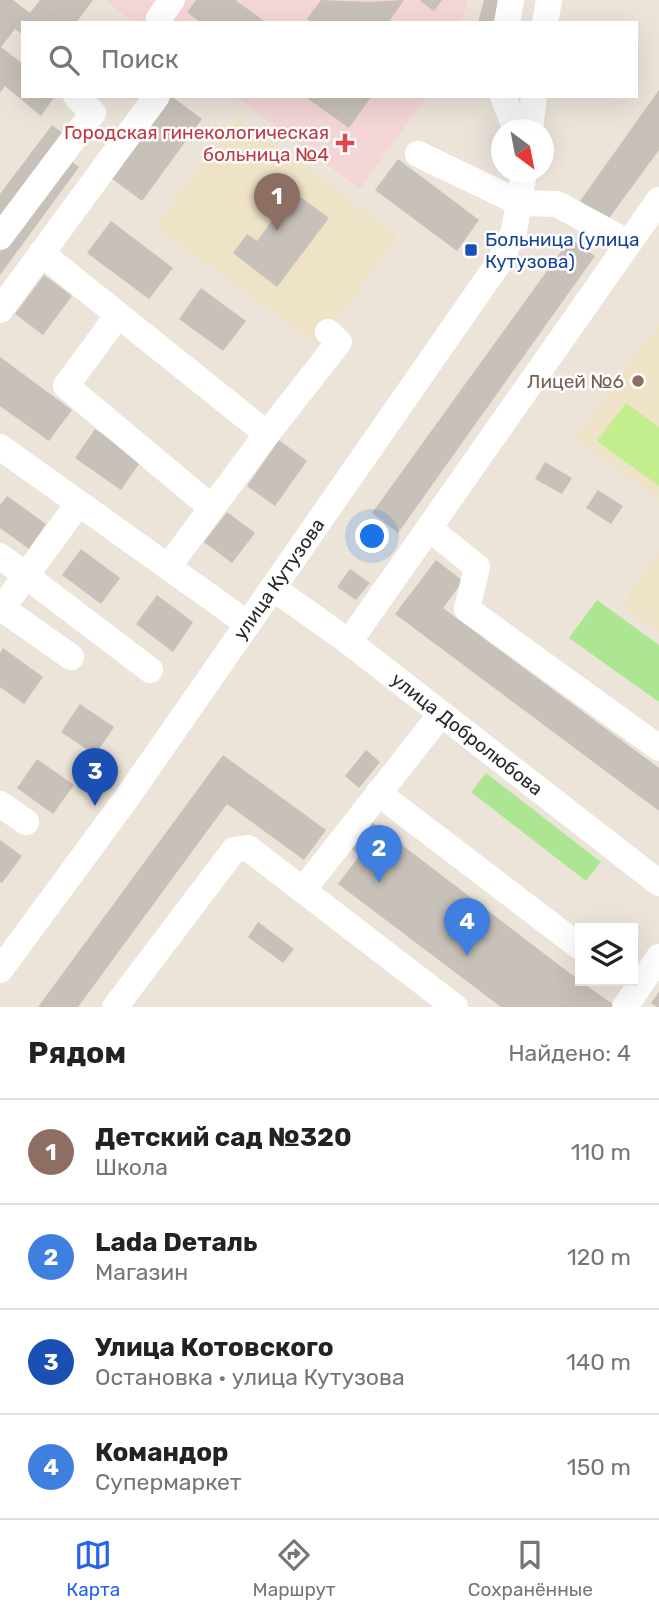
<!DOCTYPE html>
<html lang="ru">
<head>
<meta charset="utf-8">
<style>
  :root { --surface:#fff; --page:#f6f6f6; --text:#222; --muted:#767676; --line:#e0e0e0; --accent:#2563eb }
  body { margin:0; font-family:Rubik,sans-serif; background:var(--page); color:var(--text) }
  .controls { position:absolute; right:21px; bottom:21px; display:grid; overflow:hidden; border-radius:0px; box-shadow:0 7px 28px #0002 }
  .controls button { width:63px; height:63px; display:grid; place-items:center; padding:0; border:0; border-bottom:2px solid var(--line); background:var(--surface); color:var(--text); font:35px sans-serif }
  .compass { position:absolute; left:491px; top:119px; width:63px; height:63px; border-radius:50%; background:var(--surface); box-shadow:0 7px 28px #0002; rotate:148deg }
  .you { position:absolute; left:373px; top:537px; width:24px; height:24px; margin:-18px; border:5px solid #fff; border-radius:50%; background:#1a73e8; box-shadow:0 0 0 10px #1a73e833 }
  .badge { display:grid; place-items:center; width:46px; height:46px; border-radius:50%; background:var(--accent); color:#fff; font-size:23px; font-weight:700 }
  .pin { position:absolute; translate:-50% -58px; filter:drop-shadow(0 2px 4px #0008) }
  .pin::after { content:''; position:absolute; top:37px; width:24px; height:21px; background:inherit; clip-path:polygon(0 0,100% 0,50% 100%) }
  .list { margin:0; padding:0; list-style:none }
  h2 { display:flex; justify-content:space-between; align-items:center; height:91px; margin:0; padding:0 28px; font-size:30px }
  h2 small { font-size:23px; font-weight:400; color:var(--muted) }
  .list li { display:grid; grid-template-columns:46px 1fr auto; gap:21px; align-items:center; box-sizing:border-box; height:105px; padding:0 28px; border-top:2px solid var(--line) }
  .list b { display:block; font-size:26px; white-space:nowrap }
  .list p { margin:0; font-size:23px; white-space:nowrap; color:var(--muted) }
  .list em { font-size:23px; font-style:normal; color:var(--muted) }
  .icon { flex:none; width:38px; height:38px; fill:none; stroke:currentColor; stroke-width:2; stroke-linecap:round; stroke-linejoin:round }
  .map { position:relative; flex:none; width:659px; height:1007px; overflow:hidden }
  .search { position:absolute; background:var(--surface); box-shadow:0 7px 28px #0002; left:21px; right:21px; top:21px; height:77px; display:flex; align-items:center; gap:18px; box-sizing:border-box; padding:0 24px; border-radius:0px; color:var(--muted); font-size:26px }
  .sheet { height:511px; background:var(--surface) }
  nav { display:flex; justify-content:space-around; align-items:center; box-sizing:border-box; height:98px; border-top:2px solid var(--line); background:var(--surface); font-size:19px; color:var(--muted) }
  nav a { display:grid; justify-items:center; gap:4px }
  nav .on { color:var(--accent) }
  .map>svg:first-child { display:block }
  .education { fill:#efe3c7 }
  .medical { fill:#f4d6d6 }
  .green { fill:#ade692 }
  .pitch { fill:#c2ee8d }
  .building { fill:#c7c1b9 }
  .lines { fill:none; stroke-linecap:round; stroke-linejoin:round }
  .minor { stroke:#fff; stroke-width:26 }
  .health-dot { fill:#e0444e; stroke:#fff; stroke-width:2.5 }
  .transit-dot { fill:#1a4fb4; stroke:#fff; stroke-width:2.5 }
  .education-dot { fill:#8d6e63; stroke:#fff; stroke-width:2.5 }
  .labels { text-anchor:middle; dominant-baseline:central; stroke-width:5; stroke-linejoin:round; paint-order:stroke }
  .health-label { font-size:19px; fill:#be3a42; stroke:#fff; text-anchor:end }
  .transit-label { font-size:19px; fill:#164399; stroke:#fff; text-anchor:start }
  .education-label { font-size:19px; fill:#785e54; stroke:#fff; text-anchor:end }
  .street-label { font-size:19px; fill:#292929; stroke:#fff }
</style>
</head>
<body>
<div class="map">
<svg width="659" height="1007" viewBox="0 0 659 1007">
  <rect width="100%" height="100%" fill="#ece4d9"/>
  <g class="education">
    <polygon points="236,117 398,236 318,345 156,226"/>
    <polygon points="659,323 659,499 575,439"/>
    <polygon points="659,553 659,632 622,605"/>
  </g>
  <g class="medical">
    <polygon points="105,0 468,0 461,23 135,23"/>
    <polygon points="234,96 427,96 360,189"/>
  </g>
  <g class="green">
    <polygon points="597,600 659,645 659,702 569,638"/>
    <polygon points="486,773 601,862 586,881 471,792"/>
  </g>
  <polygon class="pitch" points="626,403 659,427 659,486 597,441"/>
  <g class="building">
    <polygon points="0,0 13,0 30,13 40,0 93,0 76,23 23,23 23,35 15,29 1,47 23,64 23,96 55,96 41,116 5,86 0,93"/>
    <polygon points="196,0 235,0 267,23 201,23 187,12"/>
    <polygon points="321,0 368,2 404,0 388,23 312,23 307,19"/>
    <polygon points="419,0 442,0 434,11"/>
    <polygon points="484,0 501,0 495,23 478,23"/>
    <polygon points="659,90 659,150 607,221 580,201"/>
    <polygon points="171,96 202,119 142,201 111,178"/>
    <polygon points="304,96 370,96 371,97 349,128"/>
    <polygon points="52,125 65,135 0,221 0,194"/>
    <polygon points="68,159 79,167 0,275 0,251"/>
    <polygon points="398,159 479,220 457,251 375,190"/>
    <polygon points="284,185 329,218 277,287 233,253 247,234 257,241 281,209 272,202"/>
    <polygon points="111,221 173,268 149,299 87,253"/>
    <polygon points="570,239 595,256 398,533 372,513"/>
    <polygon points="44,275 72,296 43,335 15,314"/>
    <polygon points="201,288 246,321 223,351 179,319"/>
    <polygon points="0,357 72,410 49,441 0,406"/>
    <polygon points="95,429 141,461 121,490 75,458"/>
    <polygon points="279,440 307,461 275,506 247,486"/>
    <polygon points="545,462 572,478 562,494 535,479"/>
    <polygon points="598,490 623,506 611,524 586,508"/>
    <polygon points="7,496 46,524 29,549 0,528 0,505"/>
    <polygon points="227,512 255,533 232,563 204,542"/>
    <polygon points="81,549 120,578 101,604 62,575"/>
    <polygon points="436,560 463,581 443,608 659,768 659,811 395,614"/>
    <polygon points="350,569 370,583 356,600 337,587"/>
    <polygon points="157,595 193,622 173,652 136,624"/>
    <polygon points="3,648 43,677 24,704 0,687 0,653"/>
    <polygon points="80,704 114,727 95,755 61,732"/>
    <polygon points="366,750 380,762 359,788 345,776"/>
    <polygon points="223,755 326,830 304,860 227,804 78,1007 38,1007"/>
    <polygon points="37,759 74,785 53,814 17,788"/>
    <polygon points="372,822 580,981 617,1007 501,1007 338,884 360,855 352,849"/>
    <polygon points="0,840 22,856 2,883 0,882"/>
    <polygon points="258,922 294,949 283,963 248,937"/>
    <polygon points="659,992 659,1007 657,1007 651,1003"/>
  </g>
  <g class="lines">
    <g class="minor">
      <polyline points="159,18 172,0"/>
      <polyline points="507,23 511,0"/>
      <polyline points="545,23 549,0"/>
      <polyline points="503,96 516,130"/>
      <polyline points="530,130 534,96"/>
      <polyline points="418,154 520,203 557,204 629,243"/>
      <polyline points="0,237 93,113 76,96"/>
      <polyline points="41,253 267,434 168,567"/>
      <polyline points="0,310 157,96"/>
      <polyline points="118,315 66,386 212,508"/>
      <polyline points="267,434 339,342 328,332"/>
      <polyline points="0,447 248,624"/>
      <polyline points="430,529 477,567 467,609 659,748"/>
      <polyline points="0,556 150,670"/>
      <polyline points="273,588 349,642 659,883"/>
      <polyline points="0,607 71,657"/>
      <polyline points="0,611 78,504"/>
      <polyline points="349,642 659,200"/>
      <polyline points="378,793 580,947"/>
      <polyline points="0,804 26,822"/>
      <polyline points="303,890 441,714"/>
      <polyline points="0,970 126,799 500,261 514,231 524,172"/>
      <polyline points="115,1007 234,850 248,848 455,1007"/>
      <polyline points="625,1007 659,957"/>
    </g>
  </g>
  <path class="health-dot" d="M341.5 132.5h7v7h7v7h-7v7h-7v-7h-7v-7h7z"/>
  <rect class="transit-dot" x="464" y="243" width="14" height="14" rx="3.5"/>
  <circle class="education-dot" cx="638" cy="381" r="7"/>
  <g class="labels">
    <g class="health-label">
      <text x="329" y="132">Городская гинекологическая<tspan x="329" dy="22">больница №4</tspan></text>
    </g>
    <g class="transit-label">
      <text x="485" y="239">Больница (улица<tspan x="485" dy="22">Кутузова)</tspan></text>
    </g>
    <g class="education-label">
      <text x="624" y="381">Лицей №6</text>
    </g>
    <g class="street-label">
      <text transform="translate(279 579) rotate(-55)">улица Кутузова</text>
      <text transform="translate(467 734) rotate(38)">улица Добролюбова</text>
    </g>
  </g>
</svg>
<div class="controls">
<button><svg class="icon" aria-label="layers" viewBox="0 0 24 24"><path d="M12 4l9 5-9 5-9-5zM3 14l9 5 9-5"/></svg></button>
</div>
<svg class="compass" viewBox="-18 -18 36 36"><path d="M0-13l5 13h-10z" fill="#e53935"/><path d="M0 13l5-13h-10z" fill="#767676"/></svg>
<div class="you"></div>
<div class="pin badge" style="left:277px;top:231px;background:#8d6e63">1</div>
<div class="pin badge" style="left:379px;top:883px;background:#3f7fe0">2</div>
<div class="pin badge" style="left:95px;top:806px;background:#1a4fb4">3</div>
<div class="pin badge" style="left:467px;top:956px;background:#3f7fe0">4</div>
<div class="search"><svg class="icon" aria-label="search" viewBox="0 0 24 24"><circle cx="10" cy="10" r="6"/><path d="M15 15l6 6"/></svg>Поиск</div>
</div>
<section class="sheet">
<h2>Рядом<small>Найдено: 4</small></h2>
<ul class="list">
<li><span class="badge" style="background:#8d6e63">1</span><div><b>Детский сад №320</b><p>Школа</p></div><em>110 m</em></li>
<li><span class="badge" style="background:#3f7fe0">2</span><div><b>Lada Dеталь</b><p>Магазин</p></div><em>120 m</em></li>
<li><span class="badge" style="background:#1a4fb4">3</span><div><b>Улица Котовского</b><p>Остановка · улица Кутузова</p></div><em>140 m</em></li>
<li><span class="badge" style="background:#3f7fe0">4</span><div><b>Командор</b><p>Супермаркет</p></div><em>150 m</em></li>
</ul>
</section>
<nav>
<a class="on"><svg class="icon" aria-label="map" viewBox="0 0 24 24"><path d="M3 6l6-2 6 2 6-2v14l-6 2-6-2-6 2zM9 4v14M15 6v14"/></svg>Карта</a>
<a><svg class="icon" aria-label="directions" viewBox="0 0 24 24"><path d="M12 3l9 9-9 9-9-9zM9 14v-3h6M13 9l2 2-2 2"/></svg>Маршрут</a>
<a><svg class="icon" aria-label="saved" viewBox="0 0 24 24"><path d="M7 4h10v16l-5-4-5 4z"/></svg>Сохранённые</a>
</nav>
</body>
</html>
